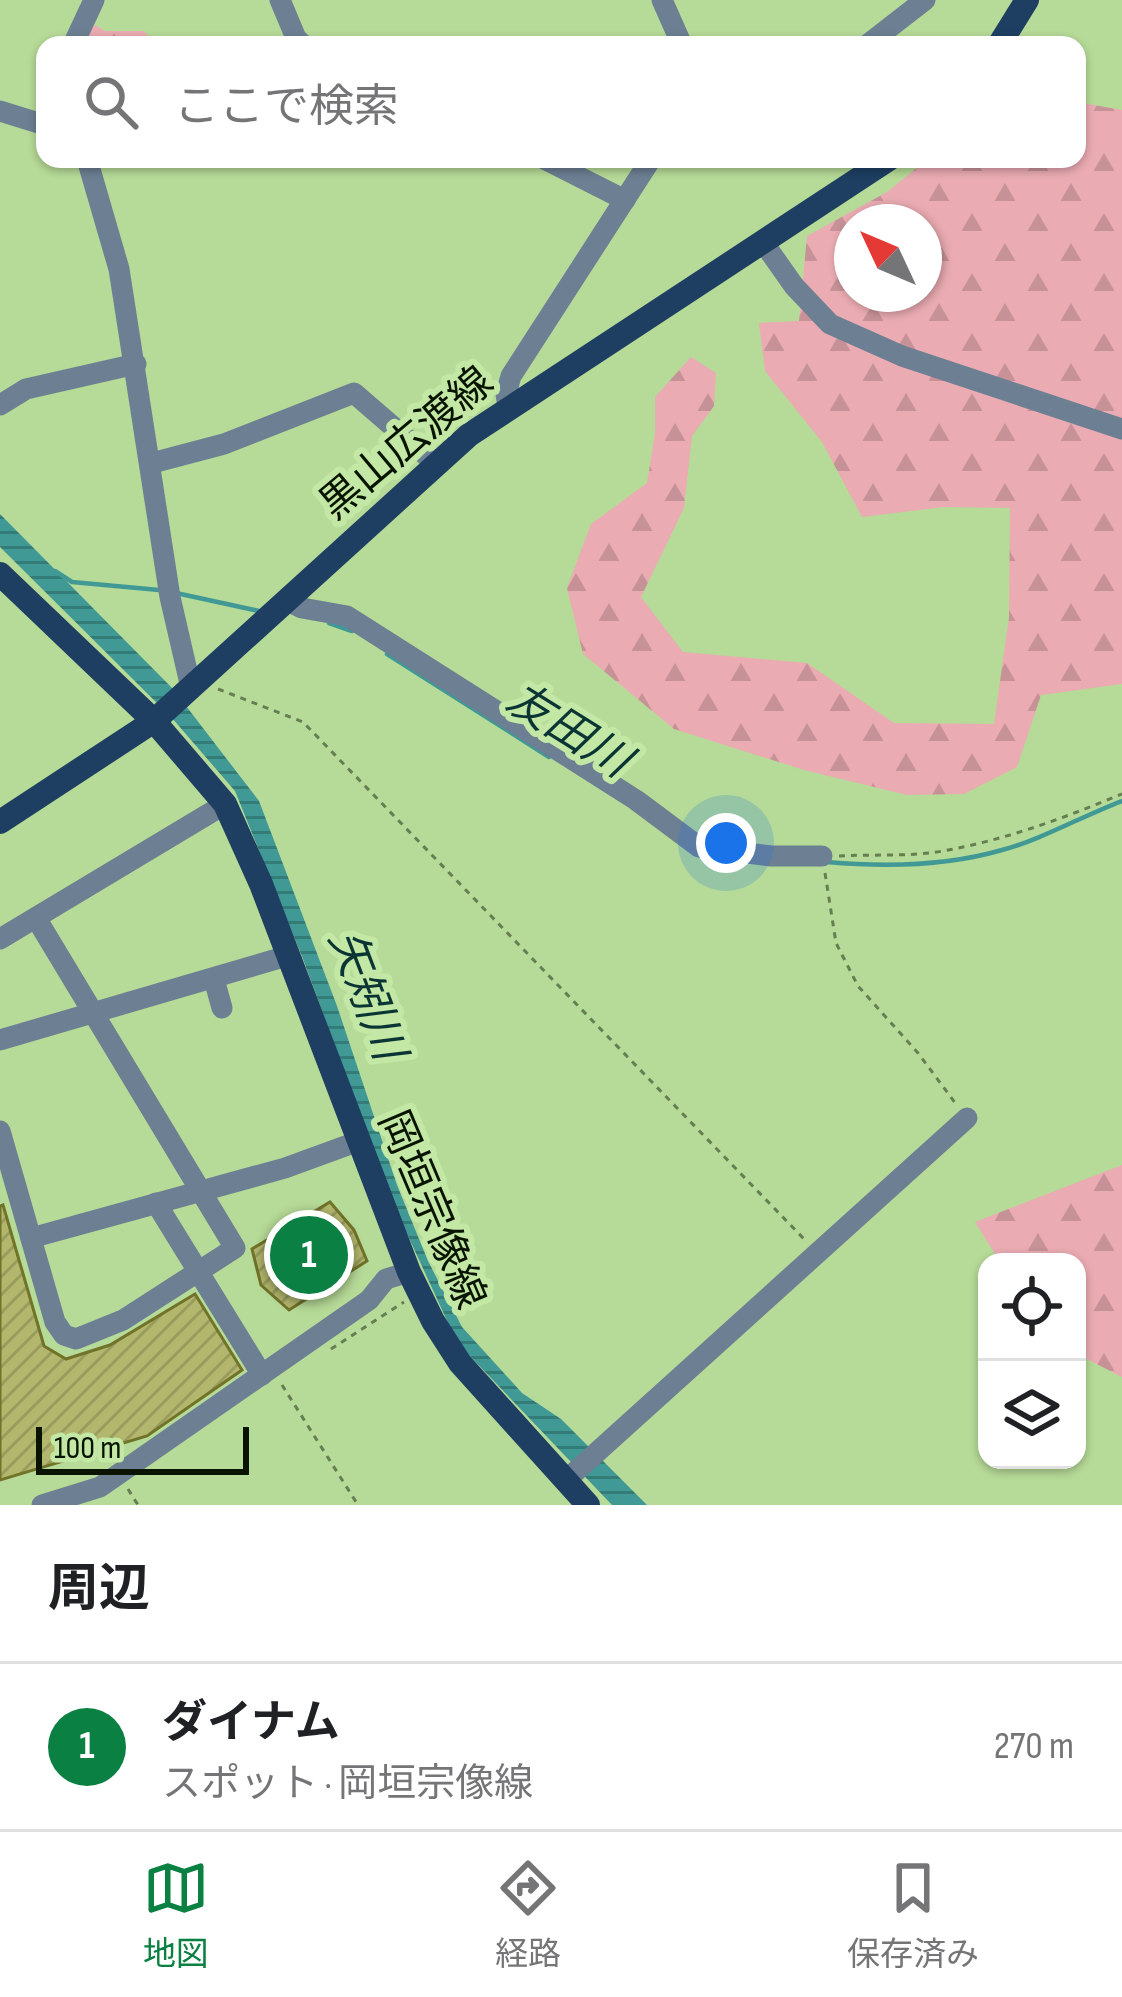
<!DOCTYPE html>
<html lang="ja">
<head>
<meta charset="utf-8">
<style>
  :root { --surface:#fff; --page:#f6f6f6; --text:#202124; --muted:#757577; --line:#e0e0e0; --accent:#0b8043 }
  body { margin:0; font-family:"Sofia Sans Condensed","Noto Sans JP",sans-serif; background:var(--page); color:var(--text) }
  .controls { position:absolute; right:36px; bottom:36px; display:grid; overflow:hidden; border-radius:24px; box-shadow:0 3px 9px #0004 }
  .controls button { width:108px; height:108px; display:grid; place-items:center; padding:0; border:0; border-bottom:3px solid var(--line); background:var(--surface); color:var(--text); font:60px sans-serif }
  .compass { position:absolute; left:834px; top:204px; width:108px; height:108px; border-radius:50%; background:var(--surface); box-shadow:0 3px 9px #0004; rotate:314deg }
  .scale { position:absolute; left:36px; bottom:30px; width:213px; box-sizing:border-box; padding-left:12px; border:6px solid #081400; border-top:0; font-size:33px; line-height:42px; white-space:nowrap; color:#081400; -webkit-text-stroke:9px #c3e7a4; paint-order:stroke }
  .you { position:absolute; left:726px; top:843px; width:42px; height:42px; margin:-30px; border:9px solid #fff; border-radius:50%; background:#1a73e8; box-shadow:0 0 0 18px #1a73e833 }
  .badge { display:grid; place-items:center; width:78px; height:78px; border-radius:50%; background:var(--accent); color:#fff; font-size:39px; font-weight:700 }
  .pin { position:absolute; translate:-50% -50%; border:6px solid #fff; box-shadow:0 3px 12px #0006 }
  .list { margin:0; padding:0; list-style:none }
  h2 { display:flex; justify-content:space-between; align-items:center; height:156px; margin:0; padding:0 48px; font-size:51px }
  h2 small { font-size:39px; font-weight:400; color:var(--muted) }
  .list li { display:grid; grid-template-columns:78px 1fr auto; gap:36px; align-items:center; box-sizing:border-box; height:168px; padding:0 48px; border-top:3px solid var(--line) }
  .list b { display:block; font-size:45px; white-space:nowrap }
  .list p { margin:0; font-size:39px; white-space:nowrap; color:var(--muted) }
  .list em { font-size:39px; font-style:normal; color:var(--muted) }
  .icon { flex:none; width:66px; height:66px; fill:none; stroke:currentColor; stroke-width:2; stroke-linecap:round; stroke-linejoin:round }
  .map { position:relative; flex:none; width:1122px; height:1505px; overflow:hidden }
  .search { position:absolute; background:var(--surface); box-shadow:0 3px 9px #0004; left:36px; right:36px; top:36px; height:132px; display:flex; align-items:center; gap:30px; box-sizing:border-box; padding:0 42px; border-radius:24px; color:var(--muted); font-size:45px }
  .sheet { height:324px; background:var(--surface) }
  nav { display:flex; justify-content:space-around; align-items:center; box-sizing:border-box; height:168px; border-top:3px solid var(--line); background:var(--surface); font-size:33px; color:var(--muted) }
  nav a { display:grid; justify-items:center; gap:6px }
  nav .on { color:var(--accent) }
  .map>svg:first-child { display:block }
  .forest { fill:url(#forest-firs); fill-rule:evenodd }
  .water { fill:url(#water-rules) }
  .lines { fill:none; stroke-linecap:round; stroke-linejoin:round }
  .stream { stroke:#409995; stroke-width:4.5 }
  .building { fill:url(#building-hatch); stroke:#717329; stroke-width:3 }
  .path { stroke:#667f52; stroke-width:3; stroke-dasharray:6 6; stroke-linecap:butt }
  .minor { stroke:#6d7f93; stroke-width:21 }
  .major { stroke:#1e3f62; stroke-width:24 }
  .labels { text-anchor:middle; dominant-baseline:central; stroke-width:12; stroke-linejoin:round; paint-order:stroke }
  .street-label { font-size:42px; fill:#081400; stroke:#c3e7a4 }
  .water-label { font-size:45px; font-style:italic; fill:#0a3534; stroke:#c3e7a4 }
</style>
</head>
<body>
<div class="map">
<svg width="1122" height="1505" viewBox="0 0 1122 1505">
  <defs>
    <pattern id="forest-firs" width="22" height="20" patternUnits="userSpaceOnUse" patternTransform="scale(3)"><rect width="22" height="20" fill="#eaabb2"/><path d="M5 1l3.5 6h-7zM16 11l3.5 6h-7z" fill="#c79297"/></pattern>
    <pattern id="water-rules" width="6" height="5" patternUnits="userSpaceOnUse" patternTransform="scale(3)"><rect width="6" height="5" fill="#409995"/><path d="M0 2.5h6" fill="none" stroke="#347c77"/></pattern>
    <pattern id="building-hatch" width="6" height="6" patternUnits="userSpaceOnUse" patternTransform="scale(3)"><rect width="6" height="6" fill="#b3b76d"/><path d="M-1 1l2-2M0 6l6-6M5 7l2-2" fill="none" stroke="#989c5d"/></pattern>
  </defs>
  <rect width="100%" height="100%" fill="#b6da97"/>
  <g class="forest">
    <polygon points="95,25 105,31 144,31 152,41 149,45 85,45 87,33"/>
    <path d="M1077 102 1122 110V684L1041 695 1017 767 964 794 907 795 804 770 674 729 583 654 567 588 591 524 647 483 655 433V397L691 357 716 373 714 406 692 436 684 508 641 597 683 652 807 663 894 723 994 724 1009 617 1010 508 944 507 862 517 822 442 765 371 759 323 799 321 807 236 887 192 928 159H1077ZM852 222H924V294H852Z"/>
    <polygon points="1122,1165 1122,1377 1077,1354 1077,1262 1000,1262 975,1222"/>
  </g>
  <polygon class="water" points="0,514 173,689 259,801 337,1006 397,1185 428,1261 462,1327 522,1393 561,1419 647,1505 612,1505 468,1354 449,1325 392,1201 303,959 235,791 172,718 0,547"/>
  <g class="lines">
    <g class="stream">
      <polyline points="55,571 72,582 159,590"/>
      <polyline points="176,593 259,611"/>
      <polyline points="329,623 352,631"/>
      <polyline points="387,654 549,757"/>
      <path d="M827 862C883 867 947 866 1002 850 1043 839 1082 816 1122 801"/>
    </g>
  </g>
  <g class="building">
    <polygon points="330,1202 354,1230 367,1261 289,1310 261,1285 252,1249"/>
    <polygon points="3,1205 44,1346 66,1359 110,1345 195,1294 242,1370 147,1436 0,1480 0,1206"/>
  </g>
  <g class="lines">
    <g class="path">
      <polyline points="218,689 303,722 805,1240"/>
      <path d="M839 856C873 854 909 857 943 851 1005 840 1064 818 1122 794"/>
      <polyline points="825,873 836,943 858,986 918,1053 956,1104"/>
      <polyline points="331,1349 404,1302"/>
      <polyline points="282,1385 358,1505"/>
      <polyline points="128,1489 138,1505"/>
    </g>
    <g class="minor">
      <polyline points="280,0 296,38 303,45"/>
      <polyline points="662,0 682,45"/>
      <polyline points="73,45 94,0"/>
      <polyline points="867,45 925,0"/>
      <polyline points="0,111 45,125"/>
      <polyline points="87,159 119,269 170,597 191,688"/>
      <polyline points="544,159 625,200"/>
      <polyline points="763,242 794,286 830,324 902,356 1122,429"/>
      <polyline points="0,405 26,389 136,364"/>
      <polyline points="508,407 506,394 511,376 651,159"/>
      <polyline points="152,463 224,444 354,393 435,463"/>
      <polyline points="286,600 302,608 347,616 636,800 699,847 771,856 822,856"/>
      <polyline points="0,939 225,804"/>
      <polyline points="214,979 222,1008"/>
      <polyline points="0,1040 287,956"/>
      <polyline points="0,1131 55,1322 64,1335 76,1339 123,1320 235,1248 36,918"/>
      <polyline points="156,1203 262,1375"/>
      <polyline points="31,1238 285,1168 359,1141"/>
      <polyline points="565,1481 967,1118"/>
      <polyline points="42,1505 100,1487 369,1300 386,1279 409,1272"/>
    </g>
    <g class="major">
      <polyline points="999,45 1027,0"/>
      <polyline points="0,574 154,721 225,804 261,884 409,1272 433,1321 460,1363 588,1505"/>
      <polyline points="0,822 154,721 469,435 889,159"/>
    </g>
  </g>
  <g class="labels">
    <g class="street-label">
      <text transform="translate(407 444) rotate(-40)">黒山広渡線</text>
      <text transform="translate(431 1210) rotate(67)">岡垣宗像線</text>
    </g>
    <g class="water-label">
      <text transform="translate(568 731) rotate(32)">友田川</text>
      <text transform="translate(366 995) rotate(69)">矢矧川</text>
    </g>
  </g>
</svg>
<div class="controls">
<button><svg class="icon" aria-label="locate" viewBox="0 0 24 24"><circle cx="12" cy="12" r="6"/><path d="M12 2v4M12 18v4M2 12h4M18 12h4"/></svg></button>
<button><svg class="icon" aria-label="layers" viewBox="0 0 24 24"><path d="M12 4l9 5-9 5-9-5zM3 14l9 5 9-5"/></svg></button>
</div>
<svg class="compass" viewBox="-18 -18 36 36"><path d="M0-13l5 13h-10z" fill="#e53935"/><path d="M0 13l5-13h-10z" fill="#757577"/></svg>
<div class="scale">100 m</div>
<div class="you"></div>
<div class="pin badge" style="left:309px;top:1255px">1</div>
<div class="search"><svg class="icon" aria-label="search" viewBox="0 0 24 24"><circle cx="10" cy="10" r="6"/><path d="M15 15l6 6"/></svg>ここで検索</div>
</div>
<section class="sheet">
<h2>周辺<small></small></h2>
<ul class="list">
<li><span class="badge">1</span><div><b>ダイナム</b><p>スポット · 岡垣宗像線</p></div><em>270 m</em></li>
</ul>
</section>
<nav>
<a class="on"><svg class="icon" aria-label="map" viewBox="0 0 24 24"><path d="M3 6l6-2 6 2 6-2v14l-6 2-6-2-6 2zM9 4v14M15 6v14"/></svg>地図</a>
<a><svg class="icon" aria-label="directions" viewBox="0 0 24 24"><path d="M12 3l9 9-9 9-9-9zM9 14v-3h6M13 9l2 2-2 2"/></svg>経路</a>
<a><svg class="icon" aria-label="saved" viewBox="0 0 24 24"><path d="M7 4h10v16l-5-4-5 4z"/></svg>保存済み</a>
</nav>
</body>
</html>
